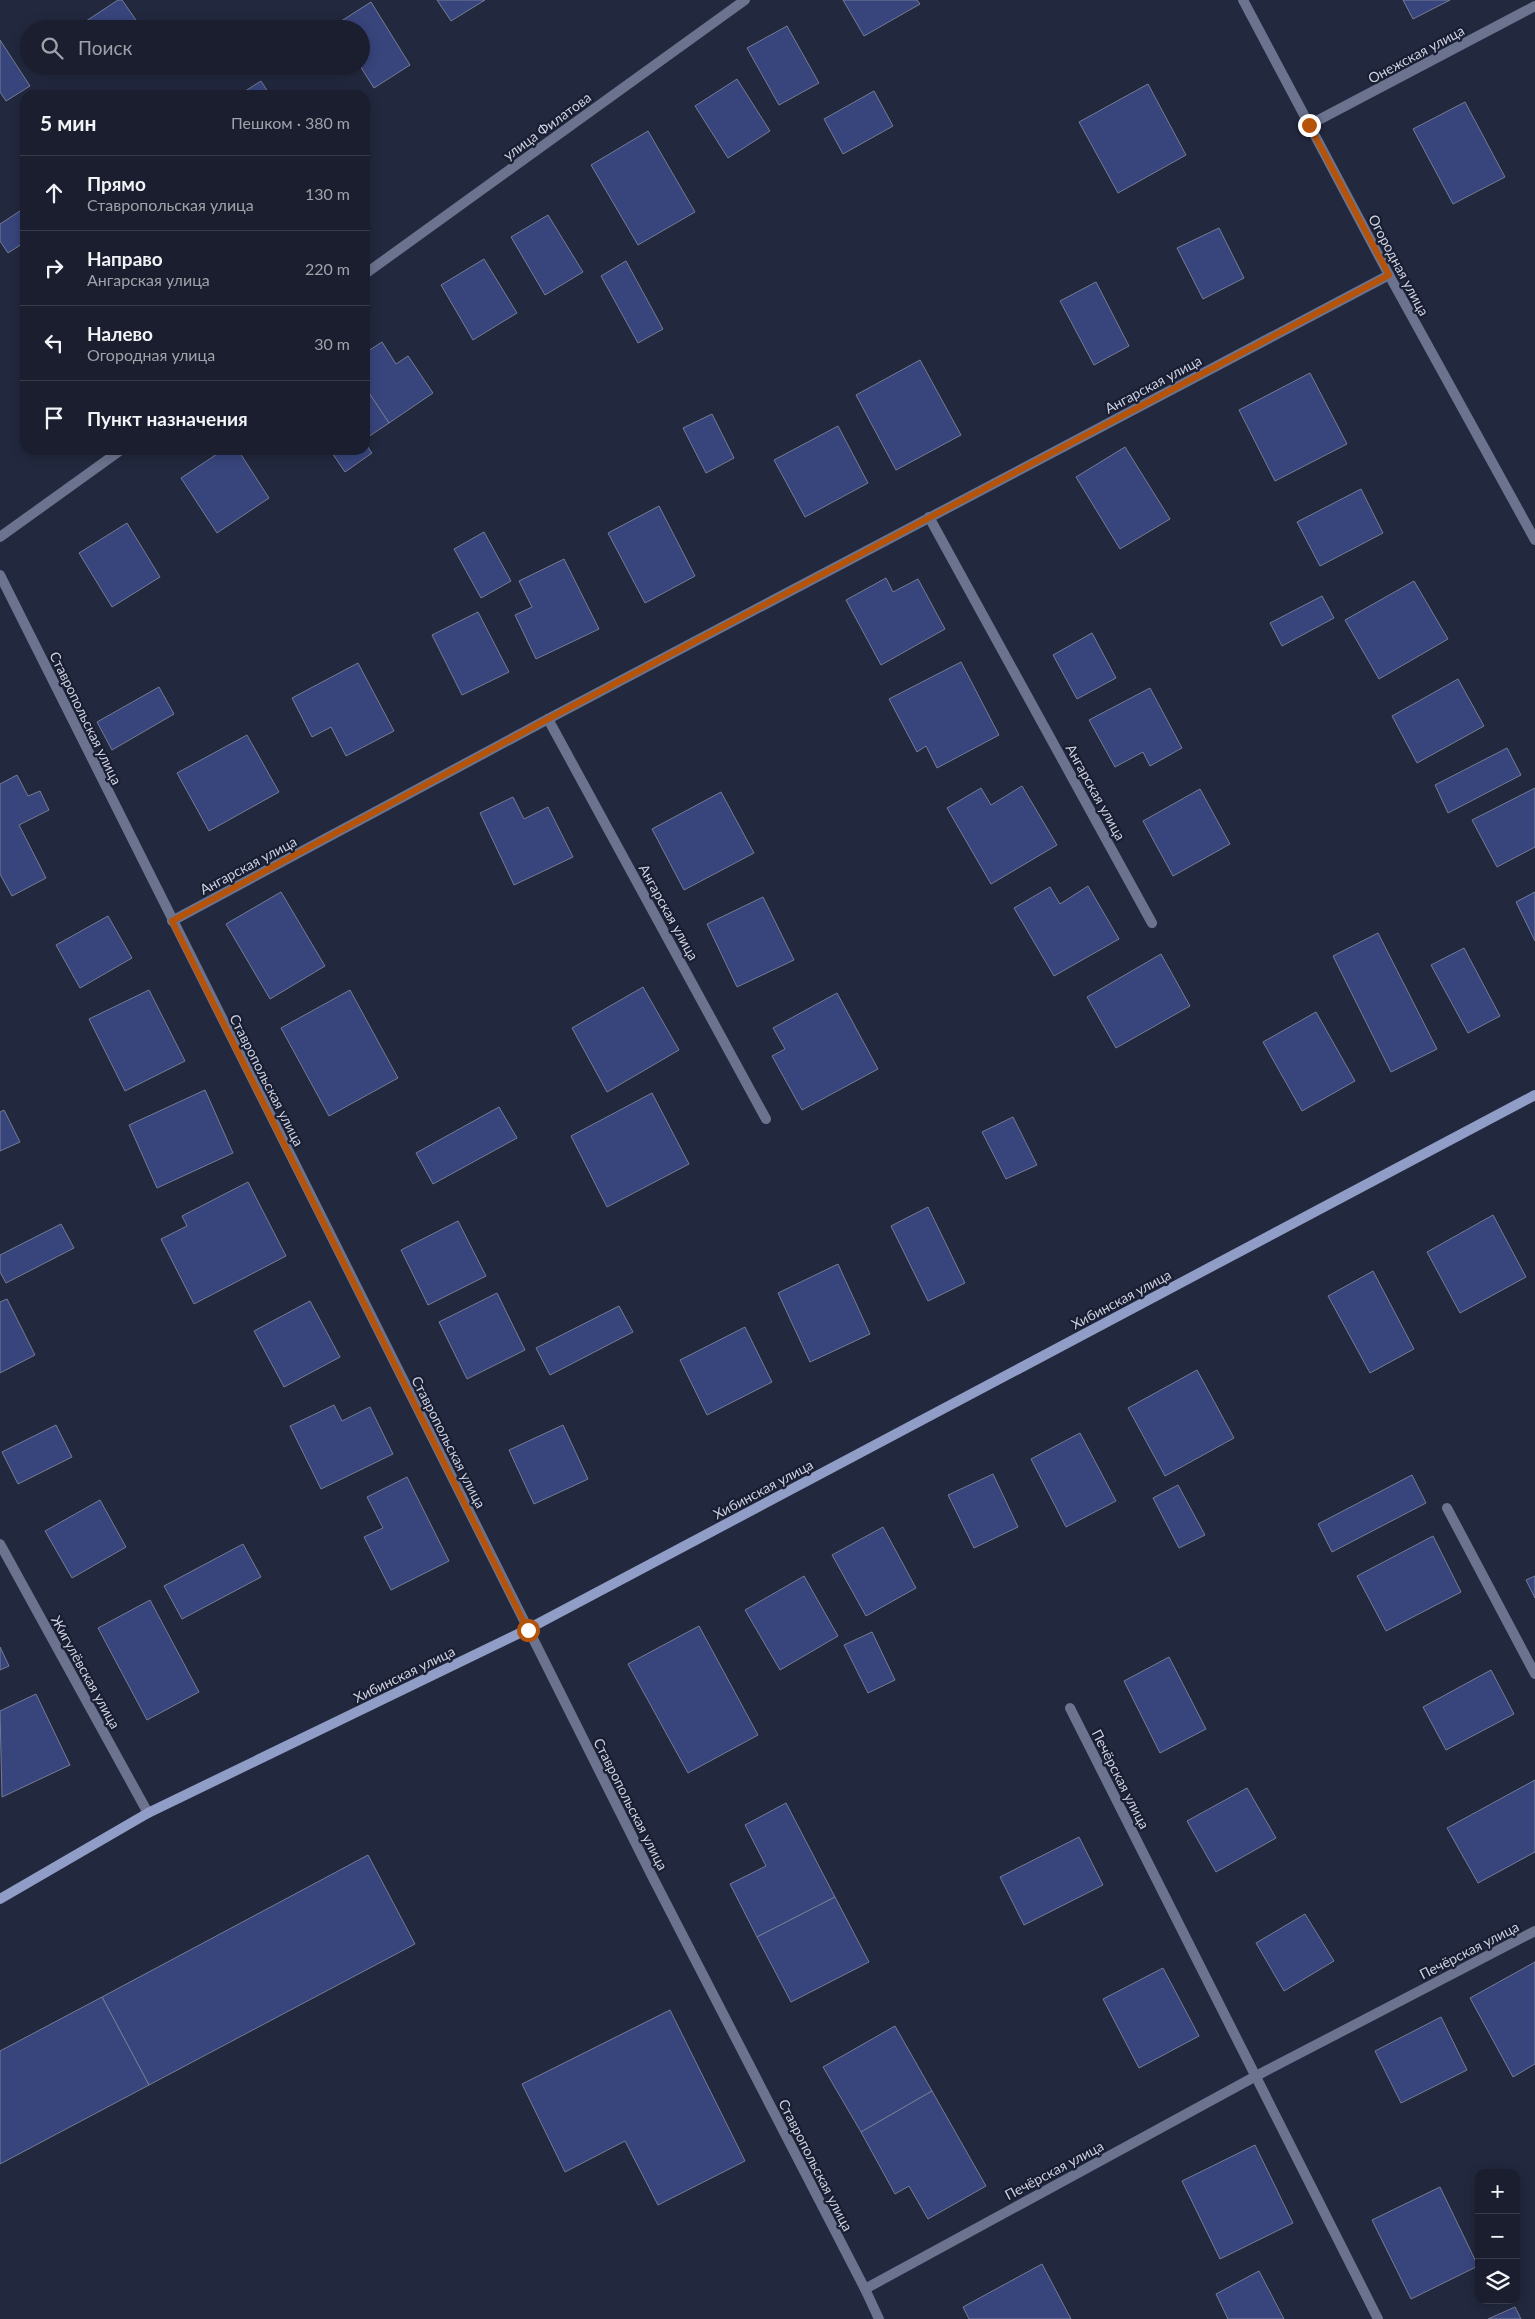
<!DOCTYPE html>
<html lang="ru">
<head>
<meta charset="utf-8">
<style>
  :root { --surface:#1a1e2e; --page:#272b3a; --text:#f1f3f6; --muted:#9fa2aa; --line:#383c4a }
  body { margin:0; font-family:Lato,sans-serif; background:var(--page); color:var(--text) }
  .controls { position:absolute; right:15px; bottom:15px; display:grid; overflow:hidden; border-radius:10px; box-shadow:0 2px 12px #0003 }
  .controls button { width:45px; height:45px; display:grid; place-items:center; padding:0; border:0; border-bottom:1px solid var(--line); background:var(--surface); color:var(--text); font:25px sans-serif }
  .stop { position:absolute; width:15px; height:15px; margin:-11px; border:4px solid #b45309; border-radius:50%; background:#fff }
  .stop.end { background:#b45309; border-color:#fff; box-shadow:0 1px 5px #0008 }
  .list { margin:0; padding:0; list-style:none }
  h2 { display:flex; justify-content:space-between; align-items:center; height:65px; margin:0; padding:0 20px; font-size:21px }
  h2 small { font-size:16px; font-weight:400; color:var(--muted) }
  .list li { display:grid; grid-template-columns:32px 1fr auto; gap:15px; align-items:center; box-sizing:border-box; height:75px; padding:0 20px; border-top:1px solid var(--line) }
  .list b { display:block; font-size:19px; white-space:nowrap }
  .list p { margin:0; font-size:16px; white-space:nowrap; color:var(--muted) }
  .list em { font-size:16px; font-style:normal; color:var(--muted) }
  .icon { flex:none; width:28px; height:28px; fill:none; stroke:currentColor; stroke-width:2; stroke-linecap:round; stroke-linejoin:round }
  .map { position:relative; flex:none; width:1535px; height:2319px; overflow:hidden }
  .search { position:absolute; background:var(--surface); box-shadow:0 2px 12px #0003; left:20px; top:20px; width:350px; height:55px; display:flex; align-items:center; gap:12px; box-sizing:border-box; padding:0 18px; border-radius:28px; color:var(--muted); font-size:19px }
  .panel { position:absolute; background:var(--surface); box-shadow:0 2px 12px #0003; left:20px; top:90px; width:350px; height:365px; border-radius:15px }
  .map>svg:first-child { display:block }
  .building { fill:#38457c; stroke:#747c95 }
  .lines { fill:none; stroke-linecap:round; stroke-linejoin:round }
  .lane { stroke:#6b738e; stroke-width:10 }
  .street { stroke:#6b738e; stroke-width:10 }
  .secondary { stroke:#909dc7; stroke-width:10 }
  .route { stroke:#b45309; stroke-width:6 }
  .labels { text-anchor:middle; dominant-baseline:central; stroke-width:4.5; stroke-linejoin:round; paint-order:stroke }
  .street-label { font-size:14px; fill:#cdd1e0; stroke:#191e33 }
</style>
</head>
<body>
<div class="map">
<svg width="1535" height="2319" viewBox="0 0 1535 2319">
  <rect width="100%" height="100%" fill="#22283e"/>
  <g class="building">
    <polygon points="118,0 122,0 136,20 122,29 74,29"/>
    <polygon points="437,0 485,0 451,21"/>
    <polygon points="843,0 917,0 920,4 864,36"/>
    <polygon points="1403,0 1450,0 1413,19"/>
    <polygon points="371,2 410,65 374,88 360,66 361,29 337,29 335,25"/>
    <polygon points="787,26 819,83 779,105 747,48"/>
    <polygon points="0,40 30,86 6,101 0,92"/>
    <polygon points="737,79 770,131 728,158 695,106"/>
    <polygon points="261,81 270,95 239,95"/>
    <polygon points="1148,84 1186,155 1118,193 1079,122"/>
    <polygon points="874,91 893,126 843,154 824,119"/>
    <polygon points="1465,102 1505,177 1453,204 1413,129"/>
    <polygon points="648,131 695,212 638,245 591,165"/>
    <polygon points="23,209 25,213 25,242 8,253 0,241 0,224"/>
    <polygon points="548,215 583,272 545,295 511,237"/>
    <polygon points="1219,228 1244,278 1203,299 1177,248"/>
    <polygon points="484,259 517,313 473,340 441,285"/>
    <polygon points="626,261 663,329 638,343 601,276"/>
    <polygon points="1096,282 1129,346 1094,365 1060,301"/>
    <polygon points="382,342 396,364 408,356 433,393 389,423 365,387 365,353"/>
    <polygon points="920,360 961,435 896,470 856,395"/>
    <polygon points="1310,373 1347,444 1275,481 1239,410"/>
    <polygon points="365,387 389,423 365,439"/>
    <polygon points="712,414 734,458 706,473 683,428"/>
    <polygon points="838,426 868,483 805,517 774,460"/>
    <polygon points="365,443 372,453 345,472 330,450 365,450"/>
    <polygon points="1125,447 1170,519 1120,549 1076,477"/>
    <polygon points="223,450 238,450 269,498 217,533 181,478"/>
    <polygon points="1361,489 1383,533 1320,566 1297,522"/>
    <polygon points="659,506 695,576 645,603 608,533"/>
    <polygon points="127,523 160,577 112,607 79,553"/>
    <polygon points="484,532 511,581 481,598 454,549"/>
    <polygon points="564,559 599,629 536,659 515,615 532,607 519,581"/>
    <polygon points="886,578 893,592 918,579 945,629 881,665 846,600"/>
    <polygon points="1414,581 1448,639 1379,679 1345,620"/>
    <polygon points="1322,596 1334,618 1282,646 1270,623"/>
    <polygon points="478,612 509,672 462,695 432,635"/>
    <polygon points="1092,633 1116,678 1077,699 1053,655"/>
    <polygon points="961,662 999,735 937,768 926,746 917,752 889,699"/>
    <polygon points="358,663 394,731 346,756 331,727 312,737 292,698"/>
    <polygon points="1458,679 1484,726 1417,763 1392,716"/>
    <polygon points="159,687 174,714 112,750 97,722"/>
    <polygon points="1150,688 1182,748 1150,766 1143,752 1115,767 1089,720"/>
    <polygon points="247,735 279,792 209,831 177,773"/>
    <polygon points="1507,748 1521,775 1448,813 1435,785"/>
    <polygon points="17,775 28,796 40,791 49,810 19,825 46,878 12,896 0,874 0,784"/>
    <polygon points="1022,786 1057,845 991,884 947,808 981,788 991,805"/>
    <polygon points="1535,788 1535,847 1497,867 1472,820"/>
    <polygon points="1200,789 1230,844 1173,876 1143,821"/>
    <polygon points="721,792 754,853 684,890 652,829"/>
    <polygon points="513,797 524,819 548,807 573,857 514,885 480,813"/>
    <polygon points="1088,886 1119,939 1054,976 1014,908 1050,887 1060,904"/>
    <polygon points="281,892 325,966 270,999 226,924"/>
    <polygon points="1535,892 1535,941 1516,902"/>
    <polygon points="763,897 794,960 737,987 707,924"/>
    <polygon points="108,916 132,958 80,988 56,945"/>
    <polygon points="1378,933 1437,1049 1391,1072 1333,956"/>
    <polygon points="1464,948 1500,1016 1468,1033 1431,965"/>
    <polygon points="1161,954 1190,1006 1116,1048 1087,997"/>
    <polygon points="643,987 679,1050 607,1092 572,1028"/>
    <polygon points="149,990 185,1061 125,1091 89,1019"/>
    <polygon points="350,990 398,1078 329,1116 281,1028"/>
    <polygon points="837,993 878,1069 802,1110 772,1056 785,1049 773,1028"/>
    <polygon points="1316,1012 1355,1081 1302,1111 1263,1042"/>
    <polygon points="205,1090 233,1153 157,1188 129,1125"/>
    <polygon points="652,1093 689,1164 607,1207 571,1136"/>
    <polygon points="499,1107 517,1138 433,1184 416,1153"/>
    <polygon points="4,1110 20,1142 0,1151 0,1112"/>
    <polygon points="1013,1117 1037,1165 1006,1179 982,1132"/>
    <polygon points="248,1182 286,1256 194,1304 161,1239 187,1226 182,1216"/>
    <polygon points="928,1207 965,1283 928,1301 891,1226"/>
    <polygon points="1493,1215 1526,1277 1460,1313 1427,1252"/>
    <polygon points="458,1221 486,1276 428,1305 401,1250"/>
    <polygon points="61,1224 74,1248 6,1283 0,1272 0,1255"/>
    <polygon points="838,1264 870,1334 810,1362 778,1293"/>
    <polygon points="1373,1271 1414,1349 1370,1373 1328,1296"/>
    <polygon points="497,1293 525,1350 467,1379 439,1322"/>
    <polygon points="7,1299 35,1355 0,1373 0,1302"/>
    <polygon points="310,1301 340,1357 284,1387 254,1331"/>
    <polygon points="619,1306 633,1332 550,1375 536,1348"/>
    <polygon points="745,1327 772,1382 707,1415 680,1360"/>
    <polygon points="1197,1370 1234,1438 1165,1476 1128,1408"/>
    <polygon points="334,1405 342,1421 370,1407 393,1454 321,1489 290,1426"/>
    <polygon points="56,1425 72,1457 18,1484 2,1452"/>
    <polygon points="563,1425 588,1479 534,1504 509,1450"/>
    <polygon points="1080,1433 1116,1501 1066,1527 1031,1459"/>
    <polygon points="993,1474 1018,1527 974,1548 948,1495"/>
    <polygon points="1412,1475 1426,1503 1332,1552 1318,1524"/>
    <polygon points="407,1477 449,1561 391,1590 364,1537 383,1528 367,1497"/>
    <polygon points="1178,1485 1205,1535 1179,1548 1153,1498"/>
    <polygon points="100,1500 126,1547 72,1578 45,1531"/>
    <polygon points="883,1527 916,1588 866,1616 832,1555"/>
    <polygon points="1433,1536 1461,1592 1386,1631 1357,1576"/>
    <polygon points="243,1544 261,1577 182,1619 164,1586"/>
    <polygon points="804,1576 838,1636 780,1670 745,1610"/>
    <polygon points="1535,1576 1535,1598 1526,1580"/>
    <polygon points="150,1600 199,1692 147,1720 98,1628"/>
    <polygon points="699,1626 758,1735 688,1773 628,1664"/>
    <polygon points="872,1632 895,1680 868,1693 844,1645"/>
    <polygon points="0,1647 9,1666 0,1670"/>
    <polygon points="1169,1657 1206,1729 1160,1753 1124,1681"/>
    <polygon points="1491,1670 1514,1714 1446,1750 1423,1707"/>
    <polygon points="36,1694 70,1765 2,1797 0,1711"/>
    <polygon points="1535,1780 1535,1852 1478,1883 1447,1828"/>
    <polygon points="1247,1788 1276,1838 1216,1872 1187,1821"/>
    <polygon points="786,1803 835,1897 757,1937 730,1884 766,1866 745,1825"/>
    <polygon points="1079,1837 1103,1885 1024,1925 1000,1877"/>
    <polygon points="368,1855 415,1944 149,2085 102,1997"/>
    <polygon points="835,1897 869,1962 791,2002 757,1937"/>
    <polygon points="1305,1914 1334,1961 1284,1991 1256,1943"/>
    <polygon points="1535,1962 1535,2064 1513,2077 1470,1998"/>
    <polygon points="1163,1968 1199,2036 1139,2068 1103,1999"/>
    <polygon points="102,1997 149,2085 0,2164 0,2051"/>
    <polygon points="670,2010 745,2161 658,2205 625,2141 565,2172 522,2084"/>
    <polygon points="1441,2017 1467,2070 1401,2103 1375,2051"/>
    <polygon points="895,2026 932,2091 861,2132 823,2067"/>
    <polygon points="932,2091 986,2186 928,2219 909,2186 895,2194 861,2132"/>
    <polygon points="1255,2145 1293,2223 1220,2259 1182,2181"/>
    <polygon points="1440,2187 1478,2266 1411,2299 1372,2220"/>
    <polygon points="1042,2264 1071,2319 969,2319 963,2307"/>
    <polygon points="1259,2271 1284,2319 1228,2319 1216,2294"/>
    <polygon points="1515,2307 1521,2319 1488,2319"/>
  </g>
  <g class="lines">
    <polyline class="lane" points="865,2289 879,2319"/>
    <g class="street">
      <polyline points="1243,0 1389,275 1535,540"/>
      <polyline points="1309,125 1535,6"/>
      <polyline points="365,274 745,0"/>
      <polyline points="929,517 1152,923"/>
      <polyline points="0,537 121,450"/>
      <polyline points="0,575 652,1876 865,2289 1256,2076 1535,1931"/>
      <polyline points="548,719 766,1119"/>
      <polyline points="172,921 548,719 1389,275"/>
      <polyline points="1447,1508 1535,1674"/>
      <polyline points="0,1544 148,1813"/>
      <polyline points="1070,1708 1378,2319"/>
    </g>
    <polyline class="secondary" points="0,1899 148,1813 528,1629 1535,1095"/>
  </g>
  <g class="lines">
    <polyline class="route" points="528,1630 172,921 548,719 1389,275 1309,125"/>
  </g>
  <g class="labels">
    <g class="street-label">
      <text transform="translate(1416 54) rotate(-28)">Онежская улица</text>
      <text transform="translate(547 126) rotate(-36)">улица Филатова</text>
      <text transform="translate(1399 265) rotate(62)">Огородная улица</text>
      <text transform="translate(1153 384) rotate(-28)">Ангарская улица</text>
      <text transform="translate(86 718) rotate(64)">Ставропольская улица</text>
      <text transform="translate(1096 792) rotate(61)">Ангарская улица</text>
      <text transform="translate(248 865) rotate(-28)">Ангарская улица</text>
      <text transform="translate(669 912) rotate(61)">Ангарская улица</text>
      <text transform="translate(267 1080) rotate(63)">Ставропольская улица</text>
      <text transform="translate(1121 1299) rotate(-28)">Хибинская улица</text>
      <text transform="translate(449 1442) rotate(63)">Ставропольская улица</text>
      <text transform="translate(763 1489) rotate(-28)">Хибинская улица</text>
      <text transform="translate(86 1672) rotate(61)">Жигулёвская улица</text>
      <text transform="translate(404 1674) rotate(-26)">Хибинская улица</text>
      <text transform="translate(1121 1779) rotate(63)">Печёрская улица</text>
      <text transform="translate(631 1804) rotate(63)">Ставропольская улица</text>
      <text transform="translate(1469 1950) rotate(-27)">Печёрская улица</text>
      <text transform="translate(816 2165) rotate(63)">Ставропольская улица</text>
      <text transform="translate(1054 2170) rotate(-28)">Печёрская улица</text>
    </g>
  </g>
</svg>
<div class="controls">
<button>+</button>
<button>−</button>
<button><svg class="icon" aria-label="layers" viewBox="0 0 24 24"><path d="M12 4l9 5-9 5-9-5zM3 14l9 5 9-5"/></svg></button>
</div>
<div class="stop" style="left:528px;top:1630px"></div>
<div class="stop end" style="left:1309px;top:125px"></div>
<div class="search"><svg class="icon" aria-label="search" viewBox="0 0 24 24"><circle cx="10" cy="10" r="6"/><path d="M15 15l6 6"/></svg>Поиск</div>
<section class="panel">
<h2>5 мин<small>Пешком · 380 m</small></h2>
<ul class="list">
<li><svg class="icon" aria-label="ahead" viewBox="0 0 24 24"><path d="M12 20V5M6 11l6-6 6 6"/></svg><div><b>Прямо</b><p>Ставропольская улица</p></div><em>130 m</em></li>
<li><svg class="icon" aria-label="right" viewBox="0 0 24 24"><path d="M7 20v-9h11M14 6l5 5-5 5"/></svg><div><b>Направо</b><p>Ангарская улица</p></div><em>220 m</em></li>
<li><svg class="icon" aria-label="left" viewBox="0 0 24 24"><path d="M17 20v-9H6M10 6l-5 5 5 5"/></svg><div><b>Налево</b><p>Огородная улица</p></div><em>30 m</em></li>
<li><svg class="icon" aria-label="arrive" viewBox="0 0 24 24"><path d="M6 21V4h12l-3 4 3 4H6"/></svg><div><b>Пункт назначения</b></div></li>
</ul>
</section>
</div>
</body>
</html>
